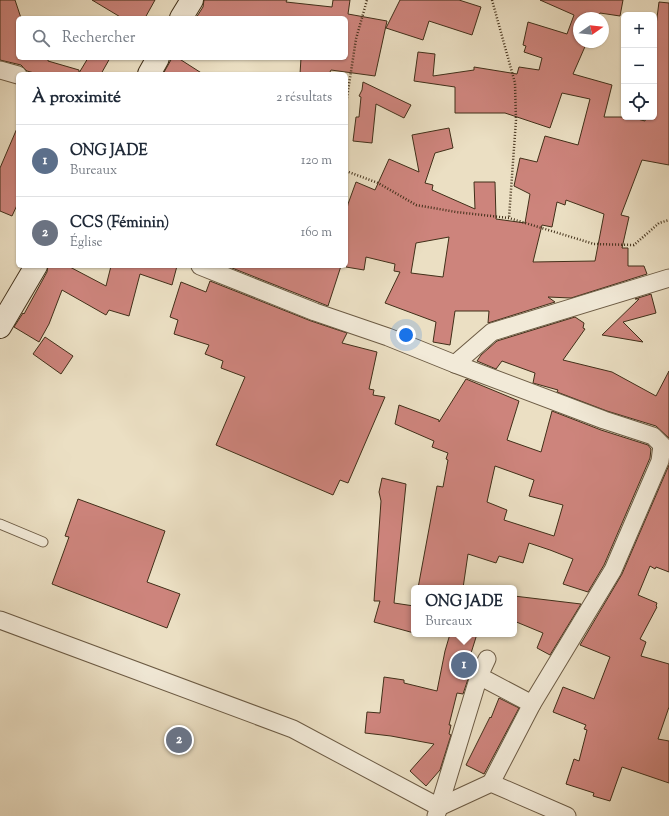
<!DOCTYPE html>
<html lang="fr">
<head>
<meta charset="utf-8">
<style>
  :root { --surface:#fff; --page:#f2f2f3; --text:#1f2937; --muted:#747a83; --line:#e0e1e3; --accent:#ea580c }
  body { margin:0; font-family:"Sorts Mill Goudy",serif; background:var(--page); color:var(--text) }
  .controls { position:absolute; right:12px; top:12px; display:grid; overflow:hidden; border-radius:6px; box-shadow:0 1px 3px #0004 }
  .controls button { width:36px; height:36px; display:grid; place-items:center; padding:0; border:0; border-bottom:1px solid var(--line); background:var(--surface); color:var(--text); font:20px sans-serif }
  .compass { position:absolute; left:573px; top:12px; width:36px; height:36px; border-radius:50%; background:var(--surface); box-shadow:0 1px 3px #0004; rotate:76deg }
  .you { position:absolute; left:406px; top:335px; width:14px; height:14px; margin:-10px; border:3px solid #fff; border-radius:50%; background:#1a73e8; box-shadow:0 0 0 6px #1a73e833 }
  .badge { display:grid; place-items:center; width:26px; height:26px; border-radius:50%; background:var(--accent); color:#fff; font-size:13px; font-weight:700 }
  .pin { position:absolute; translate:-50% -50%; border:2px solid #fff; box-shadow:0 1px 4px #0006 }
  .popup { position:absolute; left:411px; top:585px; width:106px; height:52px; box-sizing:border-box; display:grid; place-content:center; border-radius:6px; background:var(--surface); filter:drop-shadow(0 1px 3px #0005); font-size:13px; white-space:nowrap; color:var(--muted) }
  .popup b { font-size:15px; color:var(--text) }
  .popup::after { content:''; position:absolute; left:50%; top:100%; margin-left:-8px; border:8px solid transparent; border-top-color:var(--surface) }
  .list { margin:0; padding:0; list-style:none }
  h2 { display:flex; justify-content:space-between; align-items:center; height:52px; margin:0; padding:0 16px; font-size:17px }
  h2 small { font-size:13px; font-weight:400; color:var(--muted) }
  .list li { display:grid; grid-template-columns:26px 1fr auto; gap:12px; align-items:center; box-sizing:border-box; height:72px; padding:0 16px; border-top:1px solid var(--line) }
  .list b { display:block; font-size:15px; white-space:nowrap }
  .list p { margin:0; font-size:13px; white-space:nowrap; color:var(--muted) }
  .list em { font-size:13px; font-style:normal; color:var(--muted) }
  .icon { flex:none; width:22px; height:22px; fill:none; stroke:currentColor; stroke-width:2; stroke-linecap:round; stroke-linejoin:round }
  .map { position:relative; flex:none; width:669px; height:816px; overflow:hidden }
  .search { position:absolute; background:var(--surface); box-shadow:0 1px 3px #0004; left:16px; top:16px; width:332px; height:44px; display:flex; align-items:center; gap:10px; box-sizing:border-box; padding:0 14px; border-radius:6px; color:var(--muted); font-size:15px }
  .panel { position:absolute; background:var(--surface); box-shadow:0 1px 3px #0004; left:16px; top:72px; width:332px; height:196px; border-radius:6px }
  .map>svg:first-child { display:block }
  .building { fill:#cd847c; stroke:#412f19; fill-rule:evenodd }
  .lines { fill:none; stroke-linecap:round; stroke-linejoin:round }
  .lane-casing { stroke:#6c5b44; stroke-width:11 }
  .street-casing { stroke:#6c5b44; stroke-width:19 }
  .secondary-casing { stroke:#412f19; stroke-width:24 }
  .path { stroke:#412f19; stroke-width:2.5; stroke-dasharray:1 2; stroke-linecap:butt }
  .lane { stroke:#f2ead8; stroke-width:9 }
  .street { stroke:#f2ead8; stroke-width:17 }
  .secondary { stroke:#f2ead8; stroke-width:22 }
</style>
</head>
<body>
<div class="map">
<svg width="669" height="816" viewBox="0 0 669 816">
  <rect width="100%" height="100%" fill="#ebdfc3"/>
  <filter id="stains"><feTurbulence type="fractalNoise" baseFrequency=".005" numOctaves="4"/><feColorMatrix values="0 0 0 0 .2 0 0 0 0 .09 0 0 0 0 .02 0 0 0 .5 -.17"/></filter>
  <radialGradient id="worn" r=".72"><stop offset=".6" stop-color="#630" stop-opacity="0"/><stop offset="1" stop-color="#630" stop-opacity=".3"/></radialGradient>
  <g class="building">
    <polygon points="0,0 15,0 21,18 18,18 18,58 48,58 48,61 79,70 79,73 88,58 110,58 101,74 38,74 27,71 21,65 0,60"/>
    <polygon points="92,0 155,0 145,18 122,18"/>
    <polygon points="204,0 287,0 286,2 332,7 333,0 350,0 348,14 387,21 375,76 331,70 329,74 300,74 301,58 346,58 346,18 196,18 203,7"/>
    <polygon points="400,0 459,0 481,7 472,35 429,21 423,40 386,28"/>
    <path d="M540 0H623L620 16 600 13 598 18H579V42H587L573 74 612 85 604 117H630L645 121 646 117H654V41L659 2 669 3V165L642 160 621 215 629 217 622 248H628V266H644L647 274 571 298 548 297 555 302 488 323 489 311H455L450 345 433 342 436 322 385 303 400 272 394 271 395 264 366 257 364 270 346 267V214L348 204 356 182 375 190 389 159 419 172 412 135 449 128 453 148 435 153 425 183 433 185 432 190 475 209 474 182H495L496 219 525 223 530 194 514 186 520 158 537 162 545 136 578 145 590 99 562 93 550 128 505 113H455V87L414 81 418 52 435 54 433 76 474 70V67L517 74 519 67 539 70 542 58 524 52 526 46 523 45 528 22 567 34 574 15ZM566 200 604 214 595 261 533 262 542 225 552 227 557 202 565 205ZM449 237 443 277 411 273 416 243Z"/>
    <polygon points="172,58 178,58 203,74 163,74"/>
    <polygon points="363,82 411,105 404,118 376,104 372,143 353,141 356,117 359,117 361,97 359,96 362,90"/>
    <polygon points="18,126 18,203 12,216 0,211 0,168"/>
    <polygon points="48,266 68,266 106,286 111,266 177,266 172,285 140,274 129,316 109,310 106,315 62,290 49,324 39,342 14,327 23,313 24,314 47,272"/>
    <polygon points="227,266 341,266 328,306"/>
    <polygon points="210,281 311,321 347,333 342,343 377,352 369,389 374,390 373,395 385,397 348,483 340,480 333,495 216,445 245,377 221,368 223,361 205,354 209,345 174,334 178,320 170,317 181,282 206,292"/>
    <polygon points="651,294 656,313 623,322 643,342 602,335 639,299 635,299"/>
    <polygon points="575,317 584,323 583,328 585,329 563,360 612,372 656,396 669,371 669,438 656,426 607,411 557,392 558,390 533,383 535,373 502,361 496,369 477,361 481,355 497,341"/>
    <polygon points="45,337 73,356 61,374 33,354"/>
    <path d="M466 379 519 401 507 440 541 452 552 411 601 430 648 445 651 449 650 458 604 565 588 592 563 584 573 559 550 550 529 543 523 563 499 556 496 563 468 554 463 588H418L437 486 443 487 448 460 446 459 448 453 432 447 434 441 395 424 399 405 439 420V422ZM495 466 534 480 529 496 563 505 554 536 504 520 507 510 487 502Z"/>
    <polygon points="669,465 669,572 656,567 655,569 650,566 638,595 657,603 656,606 657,607 640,639 646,642 641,656 669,664 669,707 658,739 669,741 669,783 622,767 610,801 593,796 594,793 566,784 574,759 579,761 587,730 584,729 586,725 553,712 563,687 594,699 610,657 580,645 622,574"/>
    <polygon points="382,478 406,484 394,603 414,606 414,633 374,622 380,601 374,601 381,501 379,492"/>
    <polygon points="78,499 165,531 147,582 180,594 167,628 52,584 69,537 65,536"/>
    <polygon points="514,596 581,604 550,655 537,648 543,633 514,621"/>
    <polygon points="450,634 477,634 467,666 472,667 463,694 457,693 449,725 451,725 449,734 451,735 440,770 426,786 410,771 434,744 391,736 365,733 367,712 380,713 384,677 404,680 404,683 437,691 445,651"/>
    <polygon points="499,698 519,708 484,774 466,765 490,717 491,718"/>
  </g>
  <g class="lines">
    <g class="lane-casing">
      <polyline id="lane" points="0,524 43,542"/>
    </g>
    <g class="street-casing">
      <g id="street">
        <polyline points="0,70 18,75"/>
        <polyline points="200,266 315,312 388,337 455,364 604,420 653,436 662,445 660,461 613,570 532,704 491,783"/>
        <polyline points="455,364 492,332 669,278"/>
        <polyline points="0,620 293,729 439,807 436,816"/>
        <polyline points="487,659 479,676 532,704"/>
        <polyline points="439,807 491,783 567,816"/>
        <polyline points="439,807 479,676"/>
      </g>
    </g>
    <g class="secondary-casing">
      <g id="secondary">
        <polyline points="181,18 192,0"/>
        <polyline points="149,74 158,58"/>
        <polyline points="0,327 36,266"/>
      </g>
    </g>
    <g class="path">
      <polyline points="492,0 515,83 516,120 509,218"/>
      <polyline points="346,104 356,39 367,0"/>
      <polyline points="346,171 378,183 416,205 456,212 509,218 594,244 634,245 659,223 669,220"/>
    </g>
    <use href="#lane" class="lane"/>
    <use href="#street" class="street"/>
    <use href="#secondary" class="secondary"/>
  </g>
  <rect width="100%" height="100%" filter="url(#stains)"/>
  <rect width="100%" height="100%" fill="url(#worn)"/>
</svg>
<div class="controls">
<button>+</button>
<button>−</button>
<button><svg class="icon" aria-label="locate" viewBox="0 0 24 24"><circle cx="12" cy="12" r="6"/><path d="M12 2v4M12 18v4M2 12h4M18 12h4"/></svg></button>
</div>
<svg class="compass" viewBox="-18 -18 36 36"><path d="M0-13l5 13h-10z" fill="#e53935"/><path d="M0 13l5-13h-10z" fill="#747a83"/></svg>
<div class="you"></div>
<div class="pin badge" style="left:464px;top:665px;background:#5c6f8a">1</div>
<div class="popup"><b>ONG JADE</b>Bureaux</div>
<div class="pin badge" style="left:179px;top:740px;background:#6b7280">2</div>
<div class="search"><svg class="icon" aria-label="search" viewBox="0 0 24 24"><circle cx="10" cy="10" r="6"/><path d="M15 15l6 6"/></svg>Rechercher</div>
<section class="panel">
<h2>À proximité<small>2 résultats</small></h2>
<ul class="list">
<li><span class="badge" style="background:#5c6f8a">1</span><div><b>ONG JADE</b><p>Bureaux</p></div><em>120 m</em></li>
<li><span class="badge" style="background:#6b7280">2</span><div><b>CCS (Féminin)</b><p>Église</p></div><em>160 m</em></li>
</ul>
</section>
</div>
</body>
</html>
